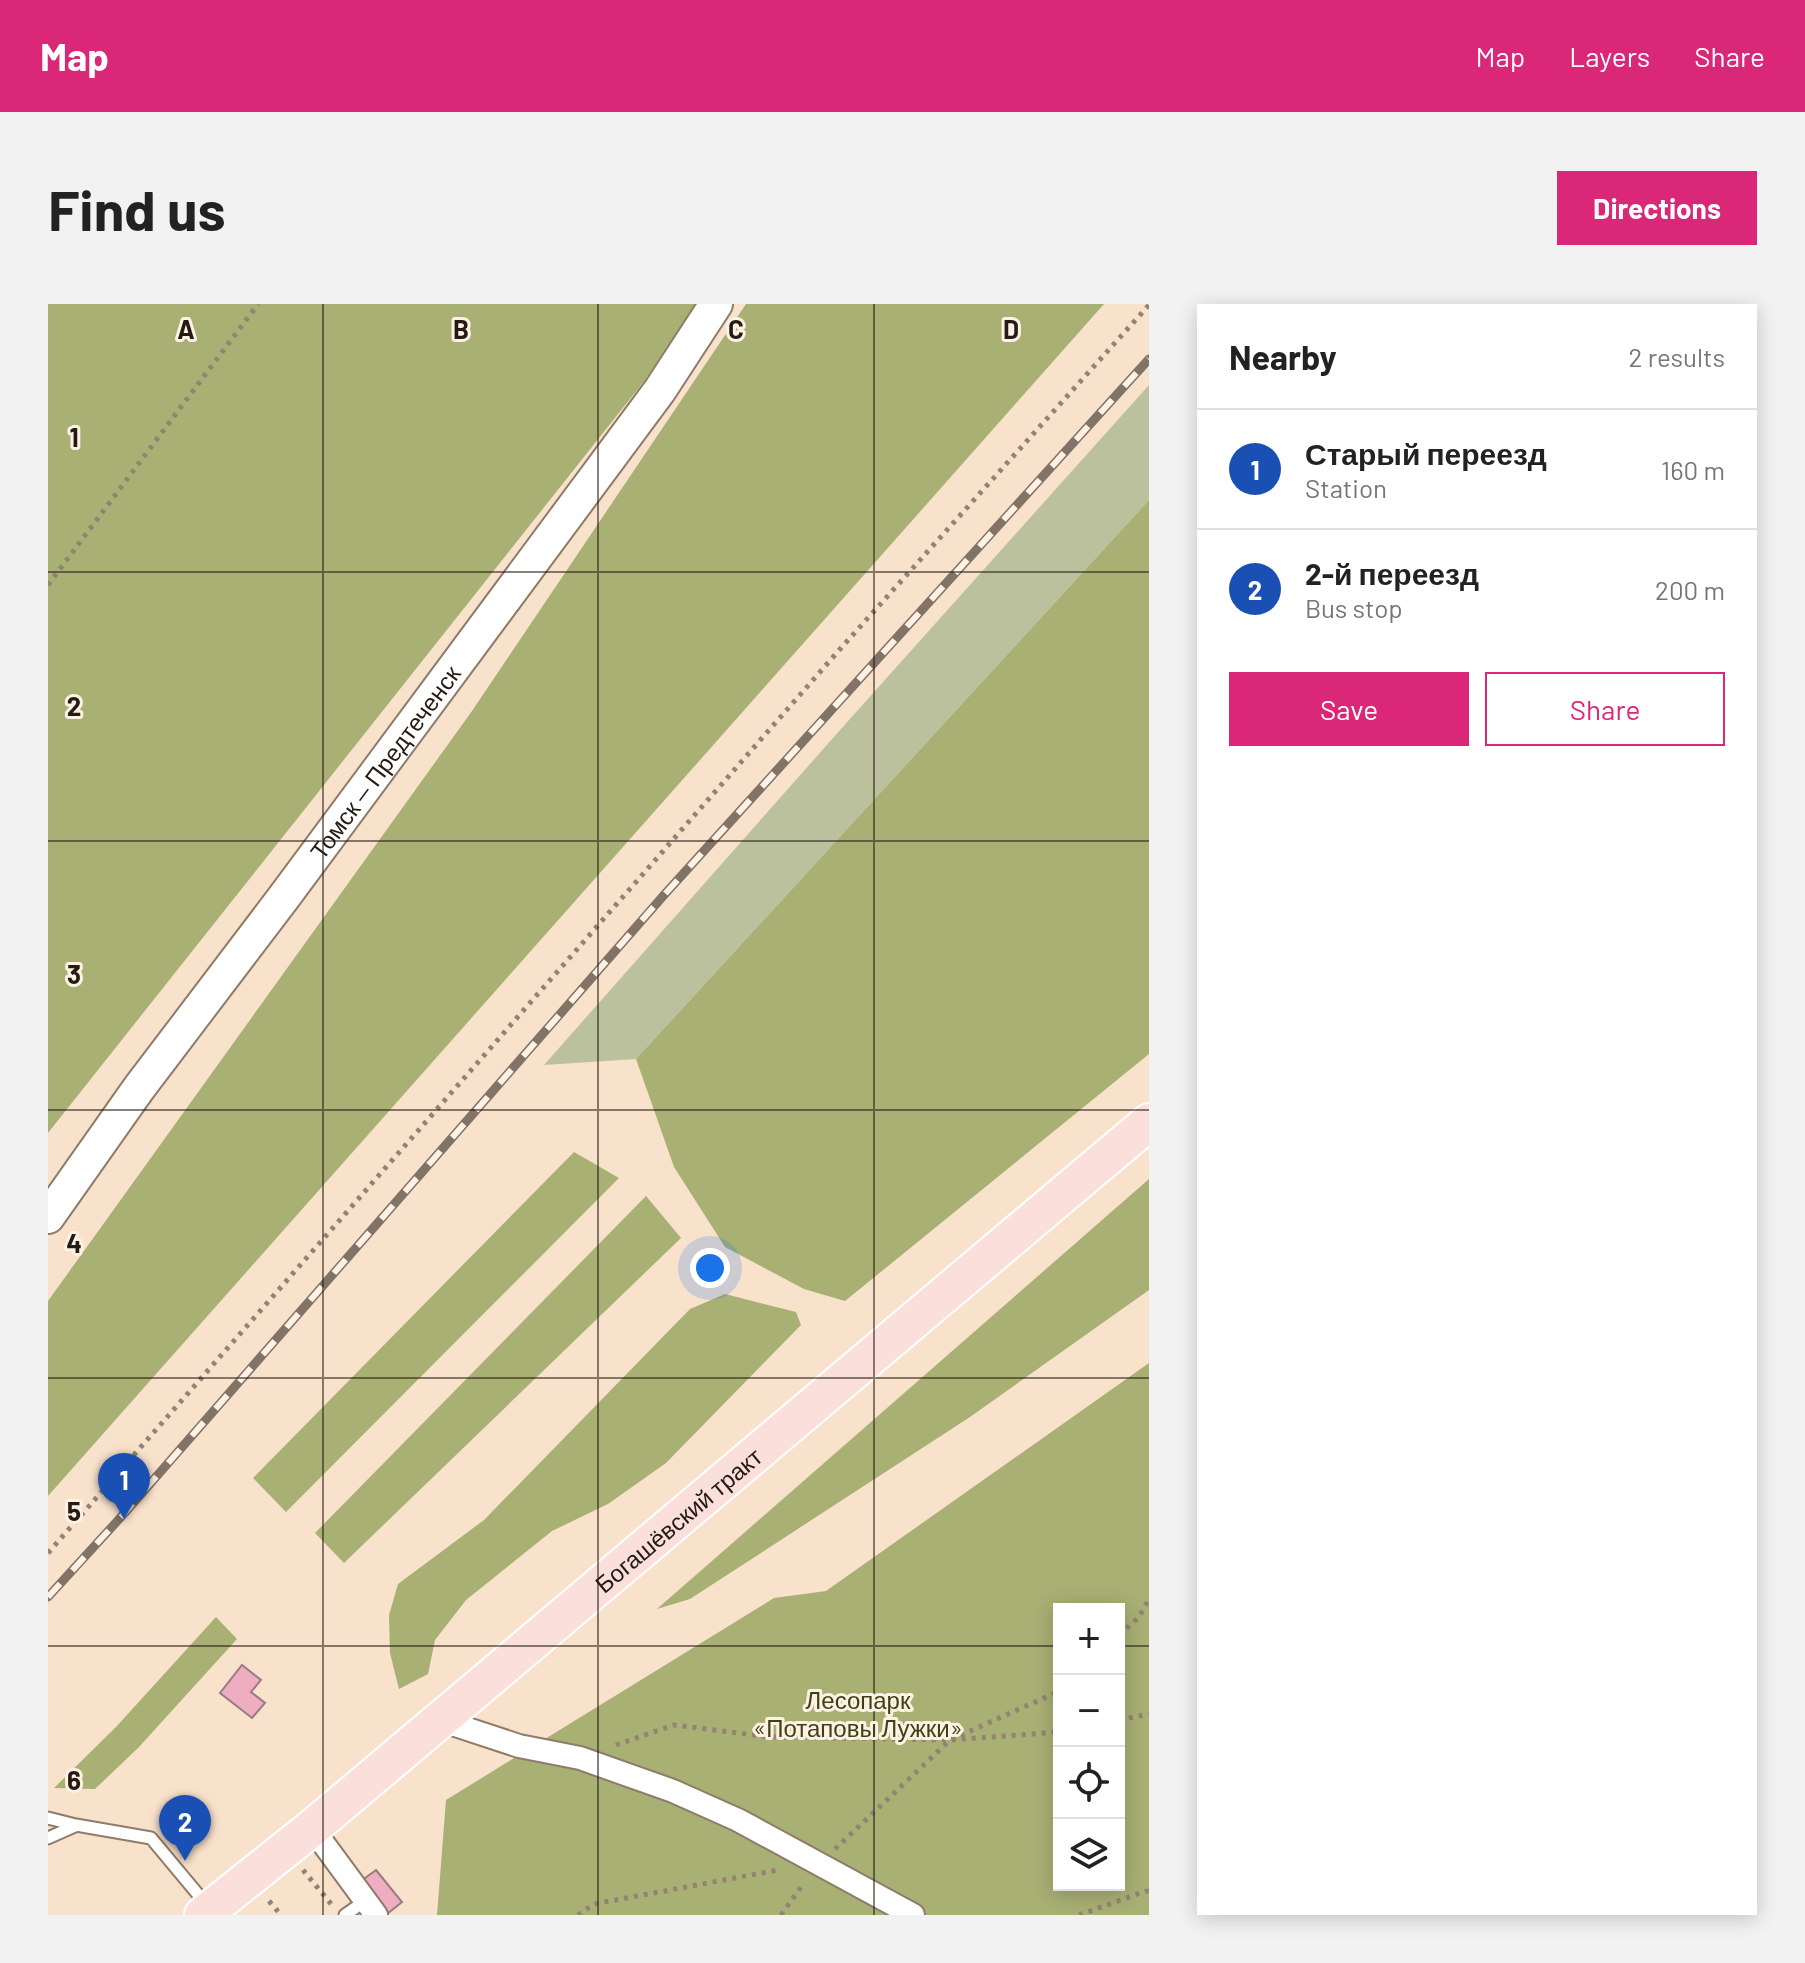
<!DOCTYPE html>
<html lang="en">
<head>
<meta charset="utf-8">
<style>
  :root { --surface:#fff; --page:#f2f2f2; --text:#222; --muted:#767676; --line:#e0e0e0; --accent:#db2777 }
  body { margin:0; font-family:Barlow,sans-serif; background:var(--page); color:var(--text) }
  .controls { position:absolute; right:24px; bottom:24px; display:grid; overflow:hidden; border-radius:0px; box-shadow:0 4px 20px #0003 }
  .controls button { width:72px; height:72px; display:grid; place-items:center; padding:0; border:0; border-bottom:2px solid var(--line); background:var(--surface); color:var(--text); font:40px sans-serif }
  .you { position:absolute; left:662px; top:964px; width:28px; height:28px; margin:-20px; border:6px solid #fff; border-radius:50%; background:#1a73e8; box-shadow:0 0 0 12px #1a73e833 }
  .badge { display:grid; place-items:center; width:52px; height:52px; border-radius:50%; background:var(--accent); color:#fff; font-size:26px; font-weight:700 }
  .pin { position:absolute; translate:-50% -66px; filter:drop-shadow(0 2px 4px #0008) }
  .pin::after { content:''; position:absolute; top:42px; width:28px; height:24px; background:inherit; clip-path:polygon(0 0,100% 0,50% 100%) }
  .list { margin:0; padding:0; list-style:none }
  h2 { display:flex; justify-content:space-between; align-items:center; height:104px; margin:0; padding:0 32px; font-size:34px }
  h2 small { font-size:26px; font-weight:400; color:var(--muted) }
  .list li { display:grid; grid-template-columns:52px 1fr auto; gap:24px; align-items:center; box-sizing:border-box; height:120px; padding:0 32px; border-top:2px solid var(--line) }
  .list b { display:block; font-size:30px; white-space:nowrap }
  .list p { margin:0; font-size:26px; white-space:nowrap; color:var(--muted) }
  .list em { font-size:26px; font-style:normal; color:var(--muted) }
  .actions { display:flex; gap:16px; padding:24px 32px }
  .actions a { flex:1; padding:18px 0; border:2px solid var(--accent); border-radius:0px; text-align:center; font-size:28px; color:var(--accent) }
  .actions .main { background:var(--accent); color:#fff }
  .icon { flex:none; width:44px; height:44px; fill:none; stroke:currentColor; stroke-width:2; stroke-linecap:round; stroke-linejoin:round }
  .map { position:relative; flex:none; width:1101px; height:1611px; overflow:hidden; border-radius:0px }
  header { display:flex; align-items:center; gap:48px; box-sizing:border-box; height:112px; padding:0 40px; background:var(--accent); color:#fff }
  header strong { font-size:38px }
  nav { display:flex; gap:44px; margin-inline-start:auto; font-size:28px }
  .intro { display:flex; align-items:center; justify-content:space-between; box-sizing:border-box; height:192px; padding:0 48px }
  h1 { margin:0; font-size:56px }
  .button { padding:20px 36px; border-radius:0px; background:var(--accent); color:#fff; font-size:28px; font-weight:700 }
  main { display:flex; gap:48px; padding:0 48px }
  aside { flex:1; background:var(--surface); border-radius:0px; box-shadow:0 4px 20px #0003 }
  .map>svg:first-child { display:block }
  .green { fill:#bcc19d }
  .forest { fill:#a8b074; fill-rule:evenodd }
  .building { fill:#efadc1; stroke:#987b83; stroke-width:2 }
  .lines { fill:none; stroke-linecap:round; stroke-linejoin:round }
  .lane-casing { stroke:#8f7b67; stroke-width:15 }
  .street-casing { stroke:#8f7b67; stroke-width:26 }
  .secondary-casing { stroke:#8f7b67; stroke-width:36 }
  .primary-casing { stroke:#fff; stroke-width:40 }
  .path { stroke:#938374; stroke-width:5; stroke-dasharray:4 6; stroke-linecap:butt }
  .lane { stroke:#fff; stroke-width:11 }
  .street { stroke:#fff; stroke-width:22 }
  .secondary { stroke:#fff; stroke-width:32 }
  .primary { stroke:#fbdfda; stroke-width:36 }
  .rail-casing { stroke:#817365; stroke-width:9 }
  .rail { stroke:#fff1e4; stroke-width:6; stroke-dasharray:18; stroke-linecap:butt }
  .grid { fill:none; stroke:#241c14; stroke-width:2; stroke-opacity:0.55 }
  .labels { text-anchor:middle; dominant-baseline:central; stroke-width:6; stroke-linejoin:round; paint-order:stroke }
  .street-label { font-size:24px; fill:#241c14; stroke:#fff1e4 }
  .park-label { font-size:24px; fill:#3d4214; stroke:#fff1e4 }
  .grid-label { font-size:26px; text-anchor:middle; font-weight:bold; fill:#241c14; stroke:#fff1e4; stroke-width:6; stroke-linejoin:round; paint-order:stroke }
</style>
</head>
<body>
<header>
<strong>Map</strong>
<nav><a>Map</a><a>Layers</a><a>Share</a></nav>
</header>
<div class="intro"><h1>Find us</h1><a class="button">Directions</a></div>
<main>
<div class="map">
<svg width="1101" height="1611" viewBox="0 0 1101 1611">
  <rect width="100%" height="100%" fill="#f9e2cc"/>
  <polygon class="green" points="1101,81 1101,196 588,755 496,761 792,426"/>
  <g class="forest">
    <polygon points="0,0 648,0 597,76 0,829"/>
    <polygon points="698,0 1056,0 0,1192 0,997 424,407"/>
    <polygon points="1101,196 1101,750 797,997 756,985 677,943 626,863 588,755"/>
    <polygon points="526,848 571,874 238,1208 205,1174"/>
    <polygon points="1101,875 1101,986 922,1113 642,1295 609,1305"/>
    <polygon points="598,892 633,934 296,1259 267,1229"/>
    <polygon points="677,990 748,1008 753,1021 618,1159 560,1200 504,1227 418,1296 387,1336 380,1370 351,1385 342,1349 341,1311 350,1280 436,1216 642,1005"/>
    <path d="M1101 1059V1611H389L398 1496 726 1294 778 1287ZM1011 1305H1071V1581H1011Z"/>
    <polygon points="168,1313 189,1335 91,1443 47,1485 6,1484 68,1423"/>
  </g>
  <g class="building">
    <polygon points="194,1361 213,1376 203,1388 217,1399 204,1414 172,1389"/>
    <polygon points="328,1566 354,1598 339,1610 313,1577"/>
  </g>
  <g class="lines">
    <g class="lane-casing">
      <g id="lane">
        <polyline points="0,1514 28,1521 103,1534 158,1600"/>
        <polyline points="0,1534 27,1522"/>
        <polyline points="297,1611 317,1597"/>
      </g>
    </g>
    <g class="street-casing">
      <g id="street">
        <polyline points="392,1416 471,1442 532,1454 625,1487 690,1516 865,1611"/>
        <polyline points="264,1524 328,1611"/>
      </g>
    </g>
    <g class="secondary-casing">
      <g id="secondary">
        <path id="s1" d="M0 913 91 784 236 593 612 86 668 0"/>
      </g>
    </g>
    <g class="primary-casing">
      <g id="primary">
        <path id="s2" d="M155 1611 264 1524 1101 818"/>
      </g>
    </g>
    <g class="path">
      <polyline points="0,281 210,0"/>
      <polyline points="0,1249 793,344 1101,1"/>
      <polyline points="1071,1331 1091,1313 1101,1295"/>
      <polyline points="1071,1416 1101,1410"/>
      <polyline points="568,1441 626,1421 722,1433 902,1436 1011,1428"/>
      <polyline points="787,1545 902,1436 1007,1389 1011,1385"/>
      <polyline points="255,1566 284,1601"/>
      <polyline points="221,1597 233,1611"/>
      <polyline points="530,1611 546,1600 730,1566"/>
      <polyline points="733,1611 756,1579"/>
      <polyline points="1031,1611 1098,1587 1101,1588"/>
    </g>
    <use href="#lane" class="lane"/>
    <use href="#street" class="street"/>
    <use href="#secondary" class="secondary"/>
    <use href="#primary" class="primary"/>
    <g class="rail-casing">
      <polyline id="rail" points="0,1293 73,1213 616,591 1101,55"/>
    </g>
    <use href="#rail" class="rail"/>
  </g>
  <path class="grid" d="M275 0V1611M550 0V1611M826 0V1611M0 268H1101M0 537H1101M0 806H1101M0 1074H1101M0 1342H1011M1071 1342H1101"/>
  <g class="labels">
    <g class="street-label">
      <text stroke="none"><textPath href="#s1" startOffset="566">Томск — Предтеченск</textPath></text>
      <text stroke="none"><textPath href="#s2" startOffset="618">Богашёвский тракт</textPath></text>
    </g>
    <g class="park-label">
      <text x="810" y="1395">Лесопарк<tspan x="810" dy="28">«Потаповы Лужки»</tspan></text>
    </g>
  </g>
  <g class="grid-label">
    <text x="138" y="35">A</text>
    <text x="413" y="35">B</text>
    <text x="688" y="35">C</text>
    <text x="963" y="35">D</text>
    <text x="26" y="143">1</text>
    <text x="26" y="412">2</text>
    <text x="26" y="680">3</text>
    <text x="26" y="949">4</text>
    <text x="26" y="1217">5</text>
    <text x="26" y="1486">6</text>
  </g>
</svg>
<div class="controls">
<button>+</button>
<button>−</button>
<button><svg class="icon" aria-label="locate" viewBox="0 0 24 24"><circle cx="12" cy="12" r="6"/><path d="M12 2v4M12 18v4M2 12h4M18 12h4"/></svg></button>
<button><svg class="icon" aria-label="layers" viewBox="0 0 24 24"><path d="M12 4l9 5-9 5-9-5zM3 14l9 5 9-5"/></svg></button>
</div>
<div class="you"></div>
<div class="pin badge" style="left:76px;top:1215px;background:#1a4fb4">1</div>
<div class="pin badge" style="left:137px;top:1557px;background:#1a4fb4">2</div>
</div>
<aside>
<h2>Nearby<small>2 results</small></h2>
<ul class="list">
<li><span class="badge" style="background:#1a4fb4">1</span><div><b>Старый переезд</b><p>Station</p></div><em>160 m</em></li>
<li><span class="badge" style="background:#1a4fb4">2</span><div><b>2-й переезд</b><p>Bus stop</p></div><em>200 m</em></li>
</ul>
<div class="actions"><a class="main">Save</a><a>Share</a></div>
</aside>
</main>
</body>
</html>
